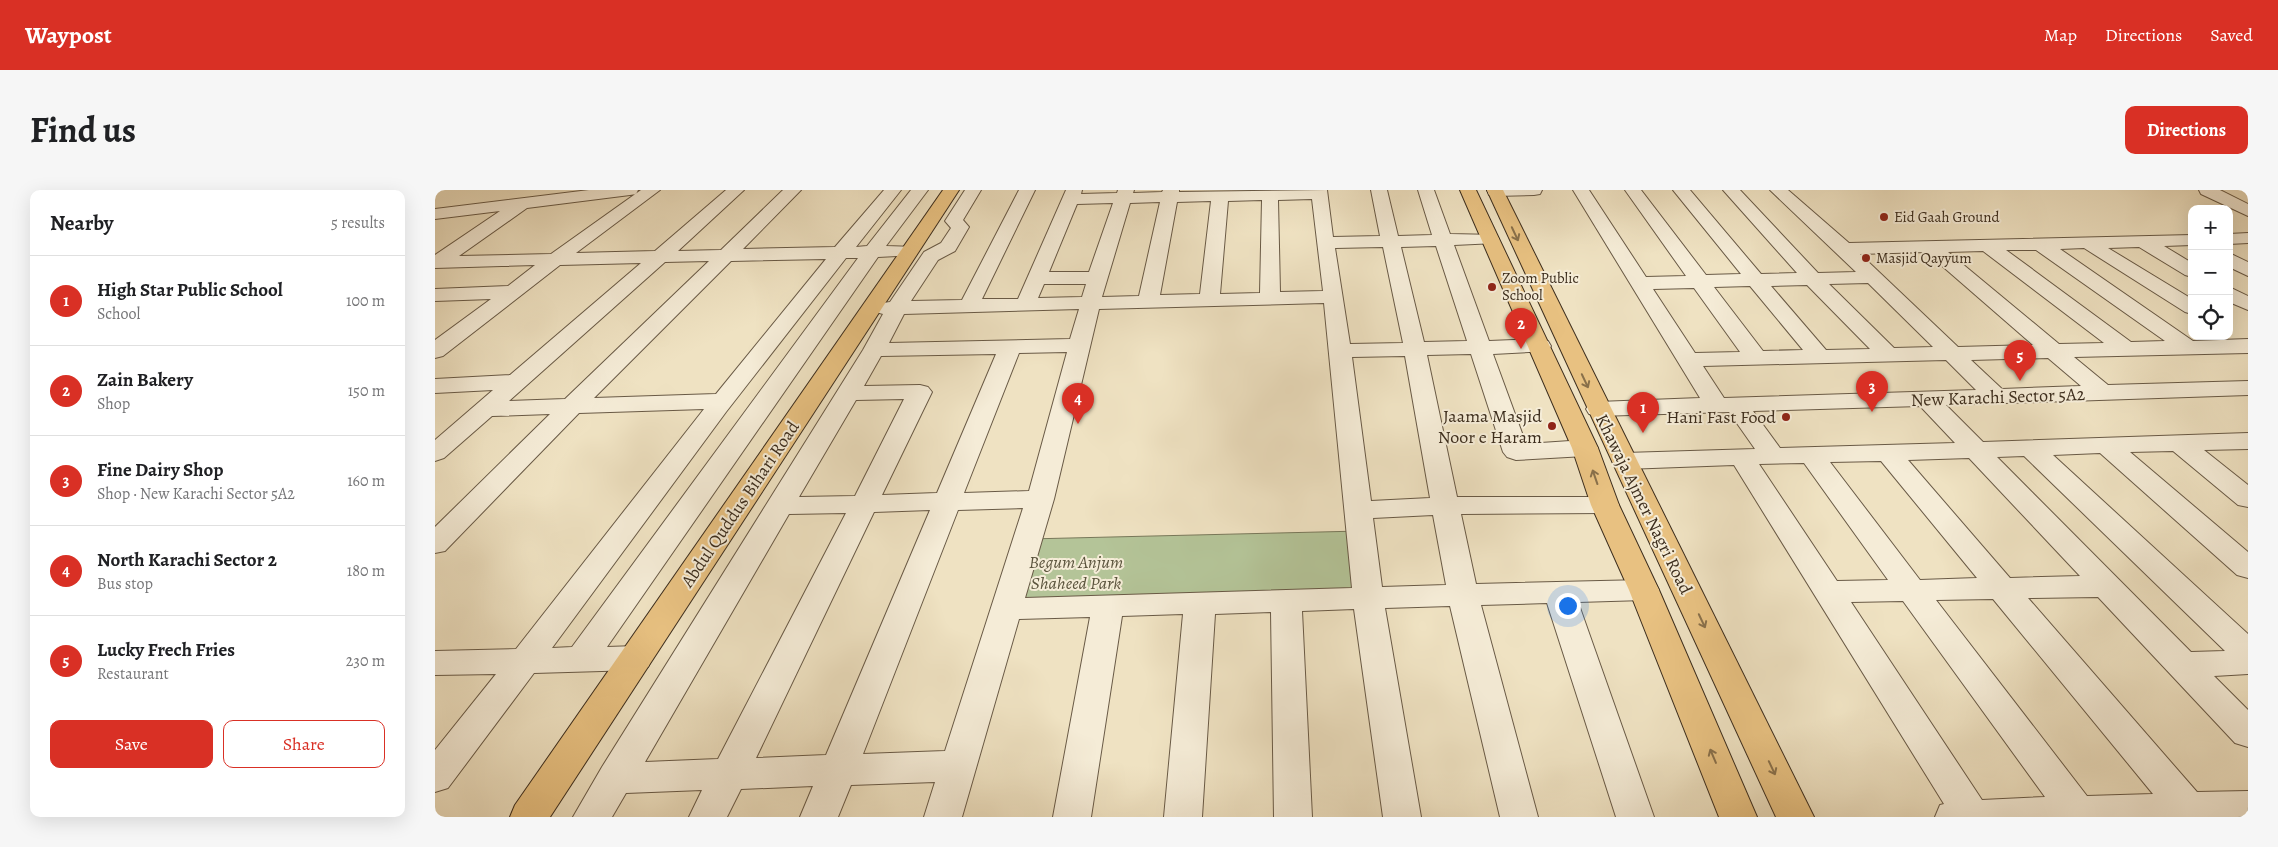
<!DOCTYPE html>
<html lang="en">
<head>
<meta charset="utf-8">
<style>
  :root { --surface:#fff; --page:#f6f6f6; --text:#202124; --muted:#757577; --line:#e0e0e0; --accent:#d93025 }
  body { margin:0; font-family:Alegreya,serif; background:var(--page); color:var(--text) }
  .controls { position:absolute; right:15px; top:15px; display:grid; overflow:hidden; border-radius:10px; box-shadow:0 5px 20px #0002 }
  .controls button { width:45px; height:45px; display:grid; place-items:center; padding:0; border:0; border-bottom:1px solid var(--line); background:var(--surface); color:var(--text); font:25px sans-serif }
  .you { position:absolute; left:1132px; top:415px; width:18px; height:18px; margin:-12px; border:4px solid #fff; border-radius:50%; background:#1a73e8; box-shadow:0 0 0 8px #1a73e833 }
  .badge { display:grid; place-items:center; width:32px; height:32px; border-radius:50%; background:var(--accent); color:#fff; font-size:16px; font-weight:700 }
  .pin { position:absolute; translate:-50% -41px; filter:drop-shadow(0 1px 2px #0008) }
  .pin::after { content:''; position:absolute; top:26px; width:18px; height:15px; background:inherit; clip-path:polygon(0 0,100% 0,50% 100%) }
  .list { margin:0; padding:0; list-style:none }
  h2 { display:flex; justify-content:space-between; align-items:center; height:65px; margin:0; padding:0 20px; font-size:21px }
  h2 small { font-size:16px; font-weight:400; color:var(--muted) }
  .list li { display:grid; grid-template-columns:32px 1fr auto; gap:15px; align-items:center; box-sizing:border-box; height:90px; padding:0 20px; border-top:1px solid var(--line) }
  .list b { display:block; font-size:19px; white-space:nowrap }
  .list p { margin:0; font-size:16px; white-space:nowrap; color:var(--muted) }
  .list em { font-size:16px; font-style:normal; color:var(--muted) }
  .actions { display:flex; gap:10px; padding:15px 20px }
  .actions a { flex:1; padding:11px 0; border:1px solid var(--accent); border-radius:10px; text-align:center; font-size:18px; color:var(--accent) }
  .actions .main { background:var(--accent); color:#fff }
  .icon { flex:none; width:28px; height:28px; fill:none; stroke:currentColor; stroke-width:2; stroke-linecap:round; stroke-linejoin:round }
  .map { position:relative; flex:none; width:1813px; height:627px; overflow:hidden; border-radius:10px }
  header { display:flex; align-items:center; gap:30px; box-sizing:border-box; height:70px; padding:0 25px; background:var(--accent); color:#fff }
  header strong { font-size:24px }
  nav { display:flex; gap:28px; margin-inline-start:auto; font-size:18px }
  .intro { display:flex; align-items:center; justify-content:space-between; box-sizing:border-box; height:120px; padding:0 30px }
  h1 { margin:0; font-size:35px }
  .button { padding:12px 22px; border-radius:10px; background:var(--accent); color:#fff; font-size:18px; font-weight:700 }
  main { display:flex; gap:30px; padding:0 30px }
  aside { flex:1; background:var(--surface); border-radius:10px; box-shadow:0 5px 20px #0002 }
  .map>svg:first-child { display:block }
  .green { fill:#b4c498; stroke:#78785a }
  .lines { fill:none; stroke-linecap:round; stroke-linejoin:round }
  .minor-casing { stroke:#695a46; stroke-width:2 }
  .major-casing { stroke:#3c2d1d; stroke-width:2 }
  .minor { fill:#f5ecd7; fill-rule:evenodd }
  .major { fill:#e8c181; fill-rule:evenodd }
  .oneway { stroke:#89704a }
  .poi-dot { fill:#8f2418; stroke:#f5ecd7; stroke-width:2 }
  .labels { text-anchor:middle; dominant-baseline:central; stroke-width:4; stroke-linejoin:round; paint-order:stroke }
  .far-poi-label { font-size:15px; fill:#3c2d1d; stroke:#f5ecd7; text-anchor:start }
  .street-label { font-size:18px; fill:#3c2d1d; stroke:#f5ecd7 }
  .poi-label { font-size:18px; fill:#3c2d1d; stroke:#f5ecd7; text-anchor:end }
  .park-label { font-size:18px; font-style:italic; fill:#5a533c; stroke:#f5ecd7 }
</style>
</head>
<body>
<header>
<strong>Waypost</strong>
<nav><a>Map</a><a>Directions</a><a>Saved</a></nav>
</header>
<div class="intro"><h1>Find us</h1><a class="button">Directions</a></div>
<main>
<aside>
<h2>Nearby<small>5 results</small></h2>
<ul class="list">
<li><span class="badge">1</span><div><b>High Star Public School</b><p>School</p></div><em>100 m</em></li>
<li><span class="badge">2</span><div><b>Zain Bakery</b><p>Shop</p></div><em>150 m</em></li>
<li><span class="badge">3</span><div><b>Fine Dairy Shop</b><p>Shop · New Karachi Sector 5A2</p></div><em>160 m</em></li>
<li><span class="badge">4</span><div><b>North Karachi Sector 2</b><p>Bus stop</p></div><em>180 m</em></li>
<li><span class="badge">5</span><div><b>Lucky Frech Fries</b><p>Restaurant</p></div><em>230 m</em></li>
</ul>
<div class="actions"><a class="main">Save</a><a>Share</a></div>
</aside>
<div class="map">
<svg width="1813" height="627" viewBox="0 0 1813 627">
  <rect width="100%" height="100%" fill="#efe2c2"/>
  <filter id="stains"><feTurbulence type="fractalNoise" baseFrequency=".004" numOctaves="4"/><feColorMatrix values="0 0 0 0 .2 0 0 0 0 .09 0 0 0 0 .02 0 0 0 .5 -.17"/></filter>
  <radialGradient id="worn" r=".72"><stop offset=".6" stop-color="#630" stop-opacity="0"/><stop offset="1" stop-color="#630" stop-opacity=".3"/></radialGradient>
  <polygon class="green" points="926,341 933,408 571,419 593,349"/>
  <g class="lines">
    <g class="minor-casing">
      <g id="minor">
        <path d="M154 0H203L201 4 195 5 92 18 24 66 116 64 206 0H225L141 63 220 61 291 0H309L243 61 286 60 348 0H366L308 59 400 57 449 0H466L421 57 432 56 476 0H493L451 56 481 57 483 61 481 65 443 67 172 457 201 456 213 459 217 468 213 477 201 480 99 483 13 598 0 602V560L61 484 0 485V461L81 459 269 219 144 223 10 361 0 363V337L115 224 57 226 9 268 0 271V250L58 200 0 203V189L75 185 206 73 125 75 8 166 0 168V150L56 109 0 111V99L73 96 100 75 0 78V65L65 21 0 29V19ZM411 68H423L137 457 117 458 291 222ZM391 69 281 204 159 208 296 71ZM274 71 130 209 74 211 230 72Z"/>
        <path d="M530 0H546L528 30 534 37 520 61 503 70 476 111 527 110 584 0H600L547 109H583L631 0H647L646 4 682 3 683 0H699L698 3 727 2 728 0H744V2L892 0 898 47 945 46 936 0H952L963 46 997 45 983 0H999L1015 44 1061 45 1064 49 1061 53 1019 55 1054 151 1105 149 1113 151 1116 156 1113 161 1058 164 1091 254 1150 250 1159 253 1163 258 1159 263 1150 266 1081 270 1072 267 1068 262 1036 164 992 165 1022 307H1170L1180 309 1184 315 1180 321 1170 323 1026 324 1041 394 1209 390 1220 393 1224 400 1220 407 1209 410 1143 412 1219 627H1181L1112 413 1046 415 1103 627H1065L1015 416 950 418 986 627H948L919 419 867 421 877 627H839L836 422 780 424 767 627H729L748 424 687 426 656 627H618L655 427 584 429 527 627H489L500 592 416 595 403 627H365L378 596 306 599 292 627H254L267 600 191 603 177 627H138L167 577 428 160 448 124 441 122 438 118 441 114 455 112 489 62 506 53 516 38 510 31ZM877 9 888 101 845 102 843 10ZM827 10 825 103 785 104 793 11ZM776 11 765 104 725 105 742 12ZM725 12 704 106 667 107 695 13ZM678 13 654 82H614L642 14ZM1001 56 1032 151 989 152 966 57ZM948 57 968 153 915 154 900 58ZM609 94H651L647 107 603 108ZM889 113 917 398 590 408 619 309 664 119ZM644 119 635 149 454 153 469 124ZM632 162 594 301 529 303 584 163ZM561 164 502 303 447 305 497 202 493 197 485 195 429 196 446 166ZM970 166 995 308 936 311 917 167ZM469 209 420 306 364 307 421 210ZM588 318 510 561 428 564 523 320ZM495 320 391 565 321 568 439 322ZM411 323 283 569 210 572 354 324ZM998 325 1011 395 947 397 938 328Z"/>
        <polygon points="1052,0 1107,0 1105,4 1099,5 1060,6 1054,5"/>
        <path d="M1138 0H1154L1211 87 1251 86 1190 0H1206L1271 85 1306 84 1238 0H1255L1326 84 1362 83 1288 0H1305L1383 83 1421 82 1335 0H1353L1414 53 1757 45V55L1729 56 1757 73V87L1750 85 1704 57 1673 58 1757 109V124L1750 122 1649 58 1625 59 1758 151 1813 149V163L1639 167 1673 195 1813 191V205L1511 215 1548 252 1813 243V259L1769 260 1813 295V317L1803 315 1738 261 1695 262 1813 362V388L1802 385 1665 263 1618 265 1813 444V484L1779 486 1813 520V557L1800 553 1663 407 1593 408 1762 602 1813 601V627H1500L1505 615 1509 614 1299 275 1190 279 1181 277 1177 271 1181 265 1190 263 1320 259 1294 222 1163 226 1154 224 1151 219 1154 214 1163 212 1265 208ZM1571 60H1601L1730 151 1696 152ZM1548 61 1669 153 1624 154 1513 62ZM1491 62 1598 155 1523 157 1425 64ZM1433 93 1498 157 1459 158 1394 94ZM1372 95 1435 159 1391 160 1336 96ZM1315 96 1368 160 1328 161 1279 97ZM1259 98 1305 162 1260 163 1218 99ZM1613 168 1646 196 1567 199 1536 170ZM1511 170 1541 200 1289 208 1268 176ZM1485 216 1520 253 1345 258 1318 221ZM1589 266 1790 461 1756 462 1562 267ZM1534 268 1645 386 1575 388 1473 270ZM1446 271 1542 388 1485 390 1395 272ZM1369 273 1453 390 1402 391 1324 274ZM1558 409 1718 604 1652 606 1501 410ZM1468 411 1610 607 1547 610 1416 412Z"/>
        <polygon points="1764,0 1785,0 1813,14 1813,26 1766,4"/>
        <polygon points="1813,43 1813,53 1794,54 1794,44"/>
        <polygon points="1794,63 1813,72 1813,86 1794,77"/>
        <polygon points="1794,97 1813,106 1813,120 1794,112"/>
      </g>
    </g>
    <g class="major-casing">
      <g id="major">
        <polygon points="508,0 524,0 115,627 75,627 80,615"/>
        <polygon points="1025,0 1041,0 1163,258 1184,315 1224,400 1322,627 1284,627 1194,400 1156,315 1137,258"/>
        <polygon points="1052,0 1068,0 1379,627 1341,627"/>
      </g>
    </g>
    <use href="#minor" class="minor"/>
    <use href="#major" class="major"/>
  </g>
  <defs><path id="oneway-shaft" d="M-6 0H5M1.5-3L5.5 0L1.5 3" fill="none" stroke-width="1.6" stroke-linecap="round" stroke-linejoin="round" transform="scale(1.25)"/></defs>
  <g class="oneway">
    <use href="#oneway-shaft" transform="translate(1080 44) rotate(65)"/>
    <use href="#oneway-shaft" transform="translate(1150 191) rotate(65)"/>
    <use href="#oneway-shaft" transform="translate(1160 287) rotate(-109)"/>
    <use href="#oneway-shaft" transform="translate(1267 431) rotate(65)"/>
    <use href="#oneway-shaft" transform="translate(1278 566) rotate(-113)"/>
    <use href="#oneway-shaft" transform="translate(1337 578) rotate(65)"/>
  </g>
  <g class="poi-dot">
    <circle cx="1449" cy="27" r="5"/>
    <circle cx="1431" cy="68" r="5"/>
    <circle cx="1057" cy="97" r="5"/>
    <circle cx="1351" cy="227" r="5"/>
    <circle cx="1117" cy="236" r="5"/>
  </g>
  <g class="labels">
    <g class="far-poi-label">
      <text x="1459" y="27">Eid Gaah Ground</text>
      <text x="1441" y="68">Masjid Qayyum</text>
      <text x="1067" y="88">Zoom Public<tspan x="1067" dy="17">School</tspan></text>
    </g>
    <g class="street-label">
      <text transform="translate(1563 207) rotate(-2)">New Karachi Sector 5A2</text>
      <text transform="translate(305 314) rotate(-56)">Abdul Quddus Bihari Road</text>
      <text transform="translate(1209 314) rotate(64)">Khawaja Ajmer Nagri Road</text>
    </g>
    <g class="poi-label">
      <text x="1107" y="226">Jaama Masjid<tspan x="1107" dy="21">Noor e Haram</tspan></text>
      <text x="1341" y="227">Hani Fast Food</text>
    </g>
    <g class="park-label">
      <text x="641" y="372">Begum Anjum<tspan x="641" dy="21">Shaheed Park</tspan></text>
    </g>
  </g>
  <rect width="100%" height="100%" filter="url(#stains)"/>
  <rect width="100%" height="100%" fill="url(#worn)"/>
</svg>
<div class="controls">
<button>+</button>
<button>−</button>
<button><svg class="icon" aria-label="locate" viewBox="0 0 24 24"><circle cx="12" cy="12" r="6"/><path d="M12 2v4M12 18v4M2 12h4M18 12h4"/></svg></button>
</div>
<div class="you"></div>
<div class="pin badge" style="left:1208px;top:243px">1</div>
<div class="pin badge" style="left:1086px;top:159px">2</div>
<div class="pin badge" style="left:1437px;top:222px">3</div>
<div class="pin badge" style="left:643px;top:234px">4</div>
<div class="pin badge" style="left:1585px;top:191px">5</div>
</div>
</main>
</body>
</html>
